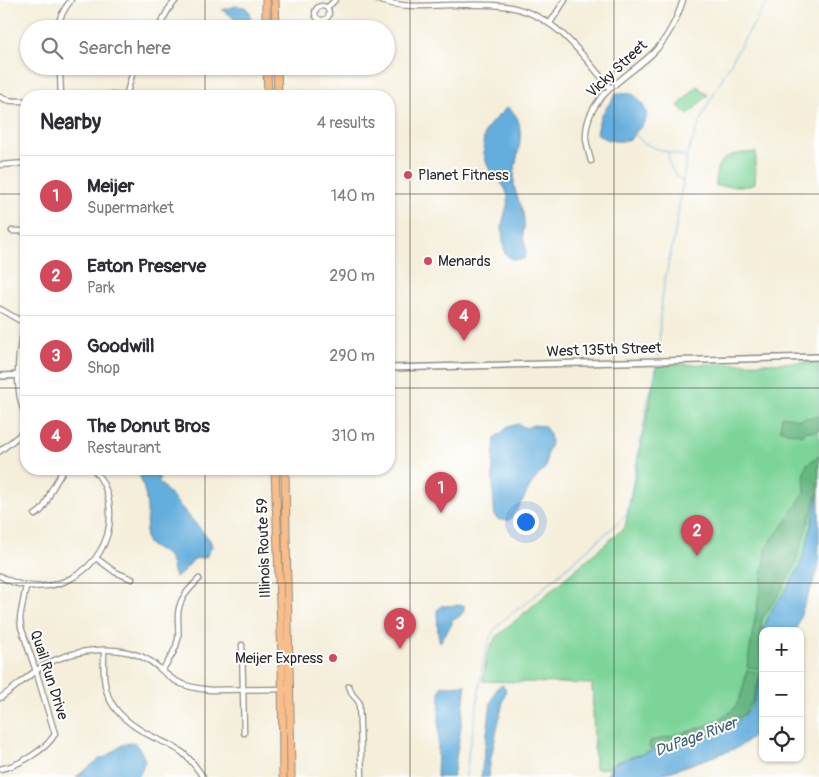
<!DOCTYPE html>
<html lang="en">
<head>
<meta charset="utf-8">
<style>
  :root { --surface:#fff; --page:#f2f2f3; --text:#2b2b33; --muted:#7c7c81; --line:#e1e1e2; --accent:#d1495b }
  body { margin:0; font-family:Pangolin,sans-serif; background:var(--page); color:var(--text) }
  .controls { position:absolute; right:15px; bottom:15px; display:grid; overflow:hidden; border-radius:10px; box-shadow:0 1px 4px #0004 }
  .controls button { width:45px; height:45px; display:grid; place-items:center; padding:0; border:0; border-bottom:1px solid var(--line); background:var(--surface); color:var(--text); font:25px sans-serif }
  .you { position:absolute; left:525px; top:521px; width:18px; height:18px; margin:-12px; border:4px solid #fff; border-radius:50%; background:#1a73e8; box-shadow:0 0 0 8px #1a73e833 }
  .badge { display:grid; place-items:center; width:32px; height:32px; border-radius:50%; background:var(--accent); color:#fff; font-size:16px; font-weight:700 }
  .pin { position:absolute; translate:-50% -41px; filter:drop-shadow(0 1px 2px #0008) }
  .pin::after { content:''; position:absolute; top:26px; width:18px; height:15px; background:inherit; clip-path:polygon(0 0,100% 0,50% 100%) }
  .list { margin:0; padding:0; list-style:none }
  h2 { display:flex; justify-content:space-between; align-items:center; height:65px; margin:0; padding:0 20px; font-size:21px }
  h2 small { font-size:16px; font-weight:400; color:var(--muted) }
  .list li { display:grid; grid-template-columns:32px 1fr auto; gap:15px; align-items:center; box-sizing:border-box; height:80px; padding:0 20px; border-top:1px solid var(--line) }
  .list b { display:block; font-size:19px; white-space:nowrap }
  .list p { margin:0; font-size:16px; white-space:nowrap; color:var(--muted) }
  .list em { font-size:16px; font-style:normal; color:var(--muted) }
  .icon { flex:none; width:28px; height:28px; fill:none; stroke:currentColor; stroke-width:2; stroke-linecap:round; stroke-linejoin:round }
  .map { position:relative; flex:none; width:819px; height:777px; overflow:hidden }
  .search { position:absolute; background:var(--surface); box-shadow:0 1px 4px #0004; left:20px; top:20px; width:375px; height:55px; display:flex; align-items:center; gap:12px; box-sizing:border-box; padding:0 18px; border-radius:28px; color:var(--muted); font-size:19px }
  .panel { position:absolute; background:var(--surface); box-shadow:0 1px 4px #0004; left:20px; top:90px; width:375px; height:385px; border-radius:20px }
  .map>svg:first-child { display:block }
  .green { fill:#7dd499; stroke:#548062 }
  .forest { fill:#66b681; stroke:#487056 }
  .water { fill:#64aedc; stroke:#486c84 }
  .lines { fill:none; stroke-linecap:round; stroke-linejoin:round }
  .stream { stroke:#64aedc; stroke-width:1 }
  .minor-casing { stroke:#908c82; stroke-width:7 }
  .tertiary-casing { stroke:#908c82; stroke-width:8 }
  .primary-casing { stroke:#908c82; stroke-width:9 }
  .minor { stroke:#fff; stroke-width:4.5 }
  .tertiary { stroke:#fff; stroke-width:5 }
  .primary { stroke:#f8bd89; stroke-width:7 }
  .grid { fill:none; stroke:#2b2b2b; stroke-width:1; stroke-opacity:0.55 }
  .poi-dot { fill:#d1495b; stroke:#fff; stroke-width:2 }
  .labels { text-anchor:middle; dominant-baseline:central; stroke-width:4; stroke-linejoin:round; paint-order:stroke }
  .street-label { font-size:15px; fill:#2b2b2b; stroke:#fff }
  .poi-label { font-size:15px; fill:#2b2b2b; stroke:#fff; text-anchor:start }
  .water-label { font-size:16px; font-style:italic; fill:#425f72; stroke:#fff }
</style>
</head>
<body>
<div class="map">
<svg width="819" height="777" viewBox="0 0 819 777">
  <rect width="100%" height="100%" fill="#fff"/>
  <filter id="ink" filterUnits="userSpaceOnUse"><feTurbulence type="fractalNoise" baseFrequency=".02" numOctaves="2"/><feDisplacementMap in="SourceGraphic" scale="10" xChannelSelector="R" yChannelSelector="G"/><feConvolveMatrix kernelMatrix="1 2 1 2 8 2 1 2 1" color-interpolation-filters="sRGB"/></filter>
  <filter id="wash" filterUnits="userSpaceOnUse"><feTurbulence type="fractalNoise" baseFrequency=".0096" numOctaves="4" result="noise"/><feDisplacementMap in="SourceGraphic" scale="20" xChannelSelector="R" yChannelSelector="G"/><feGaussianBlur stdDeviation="1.12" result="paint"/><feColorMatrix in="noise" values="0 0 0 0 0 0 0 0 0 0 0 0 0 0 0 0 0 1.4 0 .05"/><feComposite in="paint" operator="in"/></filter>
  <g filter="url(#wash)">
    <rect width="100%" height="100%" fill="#f4eeda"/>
    <g class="green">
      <polygon points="697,86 708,95 688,115 678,106"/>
      <path d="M756 152 755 182 751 186H716C716 181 715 174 717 169 723 153 741 153 756 152Z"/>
      <polygon points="819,362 819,494 807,543 799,568 765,624 762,635 763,672 752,707 733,726 719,732 707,736 682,741 620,761 615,763 609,768 595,769 592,684 483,681 487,654 495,638 625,527 657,365"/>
    </g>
    <g class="forest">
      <polygon points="782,416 798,419 819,416 819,429 814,432 809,431 804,432 804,435 787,432 780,429"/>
      <polygon points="819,456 819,489 794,567 778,596 762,619 760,643 762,669 747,667 767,546 785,523 805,492 804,471 807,464"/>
      <path d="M747 670 761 673 752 702 745 713 723 729 700 736 675 741 650 749 649 747 650 741C670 737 723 725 735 707 742 696 744 683 747 670Z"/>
    </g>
    <g class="water">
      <path d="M236 6 245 7 250 12 251 29H238C237 18 230 15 222 10Z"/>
      <path d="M623 93C631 93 635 94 640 101 655 121 641 123 630 140 618 142 605 142 597 133L600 117 616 94Z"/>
      <path d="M507 107C515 112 519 119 520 129 522 147 513 165 514 183 515 197 524 208 524 221 525 226 523 231 523 236 525 247 528 248 524 259 514 260 513 260 505 254 504 246 502 236 502 227 503 215 510 205 507 193 504 185 499 181 493 175 484 163 479 140 488 127 493 120 501 114 507 107Z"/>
      <path d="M518 424 526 428 533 425 544 426 550 434 551 443 547 454 546 467 531 484 524 498 510 520H500L495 517C492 491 492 464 495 438L508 427Z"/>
      <path d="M137 469H159V482L210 540 212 546 206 557 194 559 179 576 175 577C172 571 172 564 169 558 164 548 149 551 146 539 145 532 147 525 147 519 148 501 144 485 137 469Z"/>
      <path d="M819 494V568L804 605 796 631H763C769 607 788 591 798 570 809 546 811 519 819 494Z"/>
      <polygon points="464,605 464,611 459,617 452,619 452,624 440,642 438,634 437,610 441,606"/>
      <path d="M763 672V727L752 738 737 748 672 771 659 774 652 777H606C611 768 609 766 620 761L682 741 707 736 719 732 733 726 752 707Z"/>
      <polygon points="466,685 460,733 453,777 437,777 440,691 442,686"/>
      <polygon points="502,685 506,688 490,762 489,777 481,777 491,703 497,688"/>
      <polygon points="134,742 141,751 145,760 141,772 138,777 76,777 101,758 106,757 122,745"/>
    </g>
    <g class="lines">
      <g class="stream">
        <path d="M635 133C637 135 638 138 640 140 649 148 675 154 687 157"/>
        <path d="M668 153C669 166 672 174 683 181"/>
        <polyline points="659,357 660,317 664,284 674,238 687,155 695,134 706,108 740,46 769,0"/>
        <path d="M466 777 469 747 471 741C474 724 477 707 479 691 482 672 483 651 492 634 497 624 515 610 524 605L620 521 627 514 648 400 658 366"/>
      </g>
    </g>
  </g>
  <g filter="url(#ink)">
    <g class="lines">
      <g class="minor-casing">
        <g id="minor">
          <path d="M378 0C401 8 425 6 450 5 468 5 486 4 504 6 555 13 580 52 610 88"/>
          <circle cx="322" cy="13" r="7"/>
          <polyline points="327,8 335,0"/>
          <polyline points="550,23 565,0"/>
          <polyline points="160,24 170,29"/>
          <path d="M57 29C59 18 64 9 71 0"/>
          <polyline points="158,29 168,10 176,0"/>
          <polyline points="59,66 60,73 61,96"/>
          <polyline points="97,96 110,95 126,96"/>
          <polyline points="126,96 132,75 138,66"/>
          <path d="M0 97C8 102 17 101 26 101"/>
          <path d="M591 161C589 154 587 146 586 139 584 95 630 77 655 51 669 36 677 19 683 0"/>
          <polyline points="0,165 26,163"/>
          <polyline points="12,231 26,231"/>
          <polyline points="0,309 26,324"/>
          <path d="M26 328C17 345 16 383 21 402 22 407 24 412 26 416"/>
          <polyline points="0,451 26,430"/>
          <path d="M35 515C45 510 47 500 51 491 55 483 60 476 64 469"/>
          <polyline points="96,558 115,572 132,579"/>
          <path d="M0 576C48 605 110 571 110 515 110 498 105 482 93 469"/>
          <polyline points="242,645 244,733"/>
          <path d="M104 650C104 667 102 684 110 700 118 716 137 729 153 737 163 742 174 746 183 753 191 760 197 768 203 777"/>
          <path d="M162 670C169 661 176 651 178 639 179 632 178 624 178 616 178 600 188 590 199 579"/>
          <polyline points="349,686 352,694 359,702 362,777"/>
          <path d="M0 698C13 690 24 679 37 670 66 650 118 641 150 661 159 667 166 675 174 680 185 687 199 689 211 690L290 689"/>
          <path d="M0 769C18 766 46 750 55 734L36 671 21 627 20 618 26 586"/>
        </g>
      </g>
      <g class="tertiary-casing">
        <g id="tertiary">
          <polyline points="389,368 819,357"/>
          <polyline points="0,376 26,375"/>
        </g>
      </g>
      <g class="primary-casing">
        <g id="primary">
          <polyline points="266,0 266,29"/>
          <polyline points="275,0 276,29"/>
          <polyline points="267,66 268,96"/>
          <polyline points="277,66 278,96"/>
          <polyline points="275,469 282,657 283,777"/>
          <path d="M285 469C286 572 290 674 291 777"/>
        </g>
      </g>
      <use href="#minor" class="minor"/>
      <use href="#tertiary" class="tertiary"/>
      <use href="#primary" class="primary"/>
    </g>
  </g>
  <path class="grid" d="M205 0V29M410 0V777M614 0V777M205 66V96M0 194H26M389 194H819M0 388H26M389 388H819M205 469V777M0 583H819"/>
  <g class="poi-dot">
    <circle cx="408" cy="175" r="5"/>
    <circle cx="428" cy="261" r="5"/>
    <circle cx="333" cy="658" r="5"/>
  </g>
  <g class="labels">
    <g class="street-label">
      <text transform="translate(617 69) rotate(-43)">Vicky Street</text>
      <text transform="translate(604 350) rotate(-2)">West 135th Street</text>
      <text transform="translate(264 548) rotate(-92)">Illinois Route 59</text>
      <text transform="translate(49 675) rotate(72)">Quail Run Drive</text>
    </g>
    <g class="poi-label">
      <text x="418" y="175">Planet Fitness</text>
      <text x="438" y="261">Menards</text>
      <text x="323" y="658" text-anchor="end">Meijer Express</text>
    </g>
    <g class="water-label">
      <text transform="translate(696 737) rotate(-20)">DuPage River</text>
    </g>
  </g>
</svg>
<div class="controls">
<button>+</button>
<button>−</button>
<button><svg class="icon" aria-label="locate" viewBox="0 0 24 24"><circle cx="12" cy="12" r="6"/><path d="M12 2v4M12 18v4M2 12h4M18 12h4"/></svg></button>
</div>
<div class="you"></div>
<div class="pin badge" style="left:441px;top:513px">1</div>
<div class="pin badge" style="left:697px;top:556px">2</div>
<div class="pin badge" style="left:400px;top:649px">3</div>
<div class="pin badge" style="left:464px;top:341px">4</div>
<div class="search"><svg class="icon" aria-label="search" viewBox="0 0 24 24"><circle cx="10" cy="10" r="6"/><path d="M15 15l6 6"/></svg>Search here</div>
<section class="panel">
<h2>Nearby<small>4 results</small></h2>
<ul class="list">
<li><span class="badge">1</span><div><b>Meijer</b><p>Supermarket</p></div><em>140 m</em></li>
<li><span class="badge">2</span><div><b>Eaton Preserve</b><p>Park</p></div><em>290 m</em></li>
<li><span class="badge">3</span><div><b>Goodwill</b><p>Shop</p></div><em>290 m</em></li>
<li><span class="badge">4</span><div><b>The Donut Bros</b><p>Restaurant</p></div><em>310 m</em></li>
</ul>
</section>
</div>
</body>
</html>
